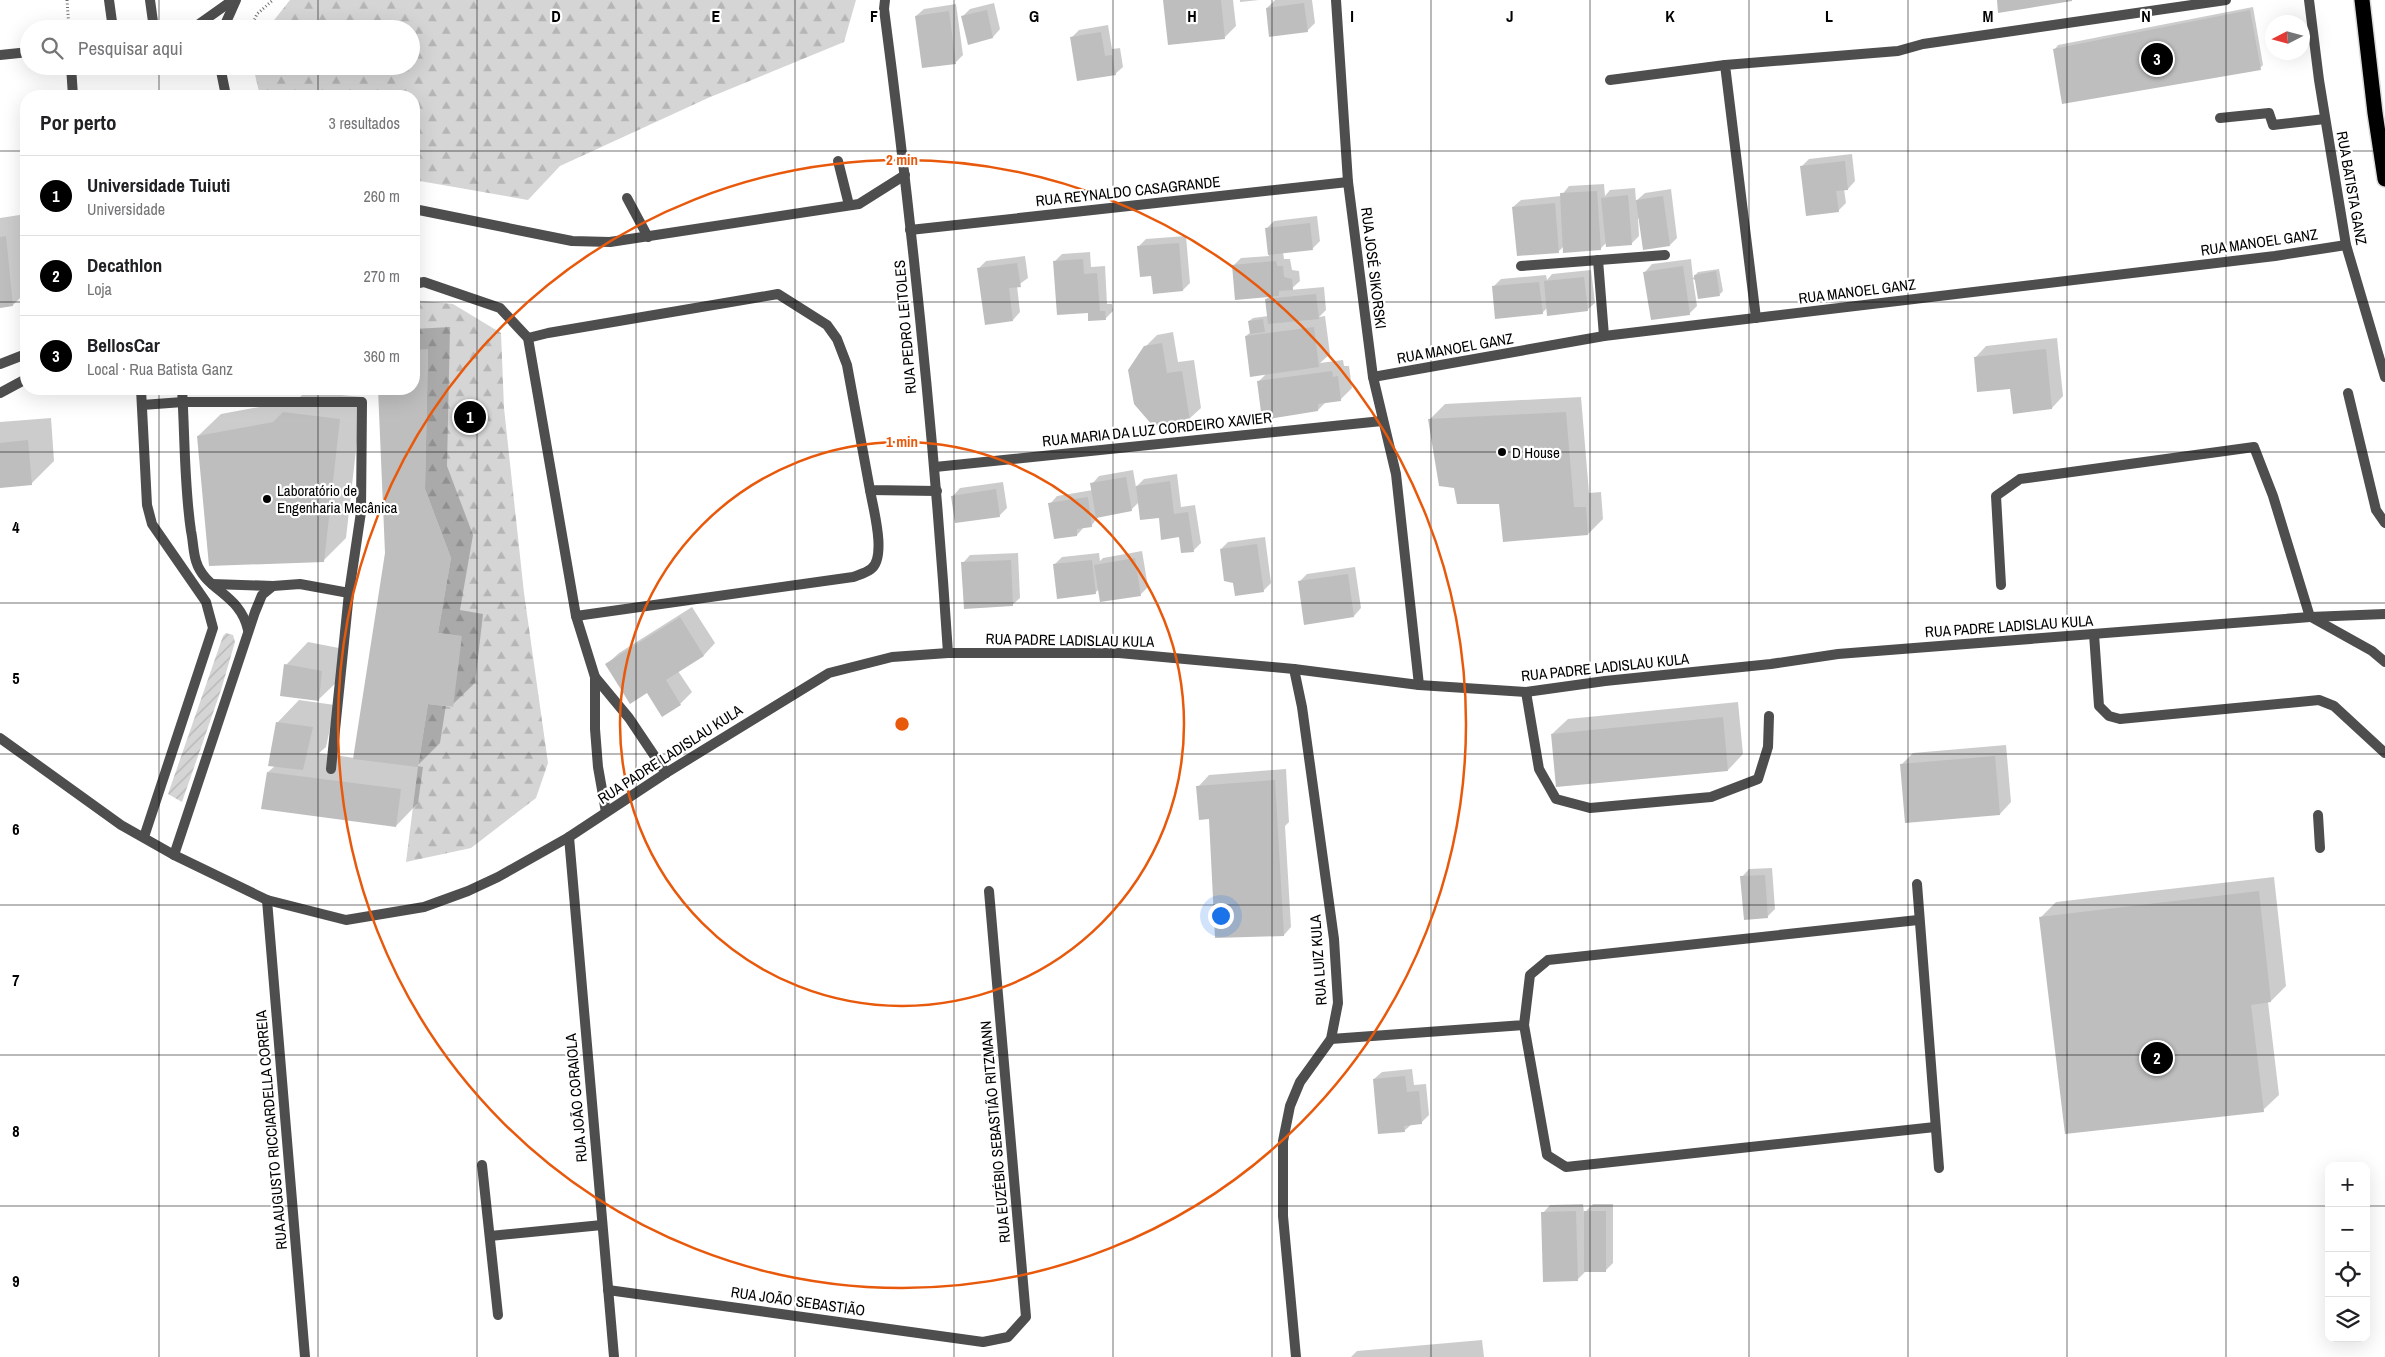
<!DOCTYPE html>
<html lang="pt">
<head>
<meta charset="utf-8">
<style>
  :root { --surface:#fff; --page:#f2f2f2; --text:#202124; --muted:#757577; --line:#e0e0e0; --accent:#000 }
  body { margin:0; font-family:"Archivo Narrow",sans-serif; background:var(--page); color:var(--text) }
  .controls { position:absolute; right:15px; bottom:15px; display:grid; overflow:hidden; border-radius:10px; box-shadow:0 5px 20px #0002 }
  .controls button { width:45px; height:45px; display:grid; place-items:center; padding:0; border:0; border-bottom:1px solid var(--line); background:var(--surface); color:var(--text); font:25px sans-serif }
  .compass { position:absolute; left:2265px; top:15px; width:45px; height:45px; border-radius:50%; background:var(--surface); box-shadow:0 5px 20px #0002; rotate:264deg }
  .you { position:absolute; left:1220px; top:915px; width:18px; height:18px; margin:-12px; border:4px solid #fff; border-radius:50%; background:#1a73e8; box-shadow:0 0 0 8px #1a73e833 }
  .badge { display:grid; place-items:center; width:32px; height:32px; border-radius:50%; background:var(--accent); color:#fff; font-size:16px; font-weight:700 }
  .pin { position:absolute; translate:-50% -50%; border:2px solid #fff; box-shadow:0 1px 5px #0006 }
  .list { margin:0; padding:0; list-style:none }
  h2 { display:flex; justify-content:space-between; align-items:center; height:65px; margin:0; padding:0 20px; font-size:21px }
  h2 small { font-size:16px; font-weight:400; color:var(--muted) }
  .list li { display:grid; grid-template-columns:32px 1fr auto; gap:15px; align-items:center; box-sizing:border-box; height:80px; padding:0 20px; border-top:1px solid var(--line) }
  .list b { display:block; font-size:19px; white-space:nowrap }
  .list p { margin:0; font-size:16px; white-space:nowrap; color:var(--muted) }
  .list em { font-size:16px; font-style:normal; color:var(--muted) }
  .icon { flex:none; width:28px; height:28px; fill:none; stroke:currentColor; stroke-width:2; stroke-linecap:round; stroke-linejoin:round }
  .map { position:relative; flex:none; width:2385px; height:1357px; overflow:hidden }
  .search { position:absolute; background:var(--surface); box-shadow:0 5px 20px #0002; left:20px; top:20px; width:400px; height:55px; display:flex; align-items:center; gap:12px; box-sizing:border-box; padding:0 18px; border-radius:28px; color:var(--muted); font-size:19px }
  .panel { position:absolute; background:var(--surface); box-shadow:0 5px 20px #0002; left:20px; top:90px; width:400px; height:305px; border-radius:20px }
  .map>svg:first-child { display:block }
  .forest { fill:url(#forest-firs) }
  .garden { fill:url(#garden-furrows) }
  .shadow { fill:#0003 }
  .building { fill:#bebebe }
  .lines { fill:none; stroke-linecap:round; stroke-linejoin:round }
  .motorway-casing { stroke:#dbdbdb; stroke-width:18 }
  .path { stroke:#707070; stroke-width:3; stroke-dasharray:1 2.5; stroke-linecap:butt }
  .service { stroke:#4e4e4e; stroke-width:10 }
  .minor { stroke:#4e4e4e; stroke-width:10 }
  .tertiary { stroke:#4e4e4e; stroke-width:10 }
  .motorway { stroke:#000; stroke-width:15 }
  .grid { fill:none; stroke:#000; stroke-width:1; stroke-opacity:0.55 }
  .ring { fill:none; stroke:#e8590c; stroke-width:2.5 }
  .poi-dot { fill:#000; stroke:#fff; stroke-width:2 }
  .labels { text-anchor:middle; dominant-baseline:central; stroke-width:4.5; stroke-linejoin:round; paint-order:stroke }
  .street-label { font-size:15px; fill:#000; stroke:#fff }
  .poi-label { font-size:15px; fill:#000; stroke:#fff; text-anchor:start }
  .grid-label { font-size:16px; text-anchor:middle; font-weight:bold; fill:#000; stroke:#fff; stroke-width:4.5; stroke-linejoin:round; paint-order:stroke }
  .centre { fill:#e8590c; stroke:#fff; stroke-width:2.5 }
  .ring-label { font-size:15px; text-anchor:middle; font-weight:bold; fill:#e8590c; stroke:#fff; stroke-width:4.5; stroke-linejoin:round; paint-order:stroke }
</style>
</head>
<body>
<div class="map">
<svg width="2385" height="1357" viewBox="0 0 2385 1357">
  <defs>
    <pattern id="forest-firs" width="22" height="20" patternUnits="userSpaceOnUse" patternTransform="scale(1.25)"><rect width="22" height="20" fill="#d5d5d5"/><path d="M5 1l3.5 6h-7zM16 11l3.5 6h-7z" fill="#b5b5b5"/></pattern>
    <pattern id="garden-furrows" width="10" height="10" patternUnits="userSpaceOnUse" patternTransform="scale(1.25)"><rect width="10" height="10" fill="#d5d5d5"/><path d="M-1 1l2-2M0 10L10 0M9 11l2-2" fill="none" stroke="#b5b5b5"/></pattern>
  </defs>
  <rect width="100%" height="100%" fill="#fff"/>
  <g class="forest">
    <polygon points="290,0 856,0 844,42 708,98 560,166 528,200 414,180 414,96 260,96 253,66 411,66 411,29 267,29"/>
    <polygon points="414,300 453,304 501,333 504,408 524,593 548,763 536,798 471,848 406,862 418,767 428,704 452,707 461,636 438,633 451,558 425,489 428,350 414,350"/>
  </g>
  <polygon class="garden" points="226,633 233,635 235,642 221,690 182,802 168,794 223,636"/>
  <g class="shadow">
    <polygon points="1165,0 1233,0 1236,26 1224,38"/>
    <polygon points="1240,0 1259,0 1240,2"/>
    <polygon points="1275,0 1312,0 1315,23 1307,31 1267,8"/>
    <polygon points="994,3 1000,29 993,37 969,43 962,17 970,9"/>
    <polygon points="956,4 963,55 956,62 916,16 924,9"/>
    <polygon points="2253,7 2263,65 2260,68 2055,49 2058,45"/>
    <polygon points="1108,25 1112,49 1120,48 1123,67 1115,74 1072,37 1079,30"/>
    <polygon points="1852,154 1855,181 1848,189 1844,189 1846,203 1838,211 1801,167 1809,159"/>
    <polygon points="1604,184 1605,196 1610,190 1635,188 1636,201 1645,193 1671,189 1677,238 1670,245 1638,218 1639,236 1632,243 1607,242 1600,249 1564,246 1559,251 1513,207 1521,200 1561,196 1569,186"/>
    <polygon points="26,214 26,292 13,305 0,307 0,218"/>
    <polygon points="1317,216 1320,241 1313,248 1283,252 1284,259 1290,259 1292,270 1299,271 1300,281 1290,290 1324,287 1326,310 1319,317 1325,316 1330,354 1320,363 1343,360 1344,366 1349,366 1352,388 1340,400 1326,402 1318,410 1259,381 1268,372 1246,336 1251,332 1249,321 1253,318 1268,316 1266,299 1270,296 1233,266 1241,258 1269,256 1266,229 1274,221"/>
    <polygon points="1186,236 1190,283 1183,290 1152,274 1138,247 1146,239"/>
    <polygon points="1090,252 1091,267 1105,266 1107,304 1112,304 1113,311 1105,319 1089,311 1054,262 1062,254"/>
    <polygon points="1025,256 1028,278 1017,286 1020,312 1013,320 979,268 986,261"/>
    <polygon points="1691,259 1693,278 1698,272 1719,269 1723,291 1720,294 1693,279 1697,306 1689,314 1645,272 1652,264"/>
    <polygon points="1591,270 1595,303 1587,310 1548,307 1542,313 1493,287 1501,279 1546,275 1547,280 1552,274"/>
    <polygon points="450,327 447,466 473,535 460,610 483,614 475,683 452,705 446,705 440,743 417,766 423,767 418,803 396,826 268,772 275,766 277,723 299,700 335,705 326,747 319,753 355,758 386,553 380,389 414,389 414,329"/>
    <polygon points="1173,332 1178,362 1194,360 1201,408 1189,419 1145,347 1157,335"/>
    <polygon points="2057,338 2063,396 2052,408 2011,388 1975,358 1986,346"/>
    <polygon points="303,389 347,389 341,395 362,397 346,538 323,561 198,436 221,414 297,400 303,394"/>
    <polygon points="1581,397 1589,493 1601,492 1603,519 1588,534 1455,487 1430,419 1445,404"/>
    <polygon points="51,418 54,461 31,484 0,487 0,422"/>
    <polygon points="1133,470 1136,487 1144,479 1177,474 1181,507 1195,505 1201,543 1193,551 1160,516 1139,502 1131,510 1099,516 1091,526 1084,527 1077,535 1050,504 1057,496 1093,490 1092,484 1099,476"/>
    <polygon points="1003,482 1007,508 999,516 953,496 960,488"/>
    <polygon points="1265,537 1271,583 1264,590 1236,595 1234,581 1221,549 1228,542"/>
    <polygon points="1142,551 1148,587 1140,595 1099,589 1095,593 1054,565 1062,557 1099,553 1100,561 1103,558"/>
    <polygon points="1018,553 1020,598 1012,605 963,563 970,555"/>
    <polygon points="1355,567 1361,608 1354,616 1299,582 1307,574"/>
    <polygon points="692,607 715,643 704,655 678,671 692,692 680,704 607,664 619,653"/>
    <polygon points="308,642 344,649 341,678 318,700 286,665"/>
    <polygon points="1738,702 1743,754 1728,770 1552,734 1568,719"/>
    <polygon points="2006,745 2011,802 2000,814 1901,765 1913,753"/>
    <polygon points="1286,769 1289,822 1285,826 1291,927 1284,935 1210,818 1198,787 1209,775"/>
    <polygon points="1772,868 1775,909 1768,916 1742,877 1749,869"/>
    <polygon points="2274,877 2286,986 2271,1001 2268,1002 2279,1095 2263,1110 2041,917 2056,902"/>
    <polygon points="1412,1069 1414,1085 1426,1084 1429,1115 1421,1123 1412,1124 1404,1131 1374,1079 1382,1072"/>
    <polygon points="1583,1204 1584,1213 1593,1204 1613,1204 1613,1263 1606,1270 1585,1272 1578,1279 1543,1213 1550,1205"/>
    <polygon points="1482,1340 1484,1357 1351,1357 1357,1351"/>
  </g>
  <g class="building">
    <polygon points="1163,0 1221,0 1225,39 1168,45"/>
    <polygon points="1997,0 2072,0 2072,1 1998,13"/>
    <polygon points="1304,3 1308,32 1269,37 1266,8"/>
    <polygon points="987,10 993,38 968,45 961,16"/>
    <polygon points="2250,10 2261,70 2062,104 2053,49"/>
    <polygon points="949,11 956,64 922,68 915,16"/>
    <polygon points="1101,32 1105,56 1112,55 1116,75 1077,81 1070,37"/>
    <polygon points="1845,161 1848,190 1836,191 1839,212 1806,216 1800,166"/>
    <polygon points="1597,191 1601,250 1563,253 1560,193"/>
    <polygon points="1628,195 1632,245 1606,247 1601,198"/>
    <polygon points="1663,196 1670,246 1643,250 1636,200"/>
    <polygon points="1555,203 1559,253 1517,256 1512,207"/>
    <polygon points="1310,223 1313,250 1268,255 1265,228"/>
    <polygon points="6,236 13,306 0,308 0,237"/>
    <polygon points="1179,243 1183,291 1153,294 1151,276 1140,277 1137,246"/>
    <polygon points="1083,259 1084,274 1097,273 1100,311 1105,311 1106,320 1088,321 1088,313 1057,315 1053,261"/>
    <polygon points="1276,261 1277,266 1283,266 1284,277 1292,279 1293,290 1279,291 1279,296 1235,300 1232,265"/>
    <polygon points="1017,263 1021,287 1009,288 1013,321 985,325 977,268"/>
    <polygon points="1683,266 1690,315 1651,320 1643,272"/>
    <polygon points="1716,271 1720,296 1698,299 1694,275"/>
    <polygon points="1584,277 1588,311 1547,316 1544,281"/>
    <polygon points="1539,282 1543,314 1495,319 1492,286"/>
    <polygon points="1316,294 1319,319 1268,324 1265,299"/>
    <polygon points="1263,319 1265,332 1250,334 1248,321"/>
    <polygon points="1314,327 1319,367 1250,377 1245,336"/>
    <polygon points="1162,343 1167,373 1182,371 1190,421 1153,426 1134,404 1128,370 1144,346"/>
    <polygon points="428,349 425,489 451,558 438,633 462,636 453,707 428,704 418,767 353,759 385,553 378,389 414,389 414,350"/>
    <polygon points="2046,349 2052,409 2013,414 2010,389 1977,392 1974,357"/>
    <polygon points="1332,371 1333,377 1338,376 1341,401 1318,404 1318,411 1262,420 1257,381"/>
    <polygon points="302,389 342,389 342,395 302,394"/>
    <polygon points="283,412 340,419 324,562 209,566 197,436 273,422"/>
    <polygon points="1566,412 1574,507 1586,507 1588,535 1503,542 1499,504 1457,504 1454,488 1439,486 1428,419"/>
    <polygon points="28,440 32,485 0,488 0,443"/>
    <polygon points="1126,477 1132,511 1096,518 1090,483"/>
    <polygon points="1170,481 1174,514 1188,512 1194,552 1181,553 1179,537 1161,540 1159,518 1140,520 1136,486"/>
    <polygon points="996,489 1000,517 955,523 951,496"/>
    <polygon points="1088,497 1092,527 1077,529 1077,536 1054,539 1048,503"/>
    <polygon points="1257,544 1264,592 1235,596 1233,583 1224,581 1220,549"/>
    <polygon points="1135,558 1141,596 1100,602 1094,565"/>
    <polygon points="1011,560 1013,606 964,609 961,562"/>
    <polygon points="1092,560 1096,594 1057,599 1053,564"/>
    <polygon points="1348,574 1354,617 1304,625 1298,581"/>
    <polygon points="680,617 704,656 666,680 681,705 662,717 647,693 630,704 605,664"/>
    <polygon points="284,664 322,671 319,701 280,696"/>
    <polygon points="1723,717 1728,771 1556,787 1551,734"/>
    <polygon points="276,722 313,727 303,770 268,766"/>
    <polygon points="1995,756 2000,815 1905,823 1900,764"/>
    <polygon points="267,772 401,789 396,827 261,809"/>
    <polygon points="1275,780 1284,936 1215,938 1209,819 1199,820 1196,786"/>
    <polygon points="1765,875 1768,918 1744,920 1740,876"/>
    <polygon points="2259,891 2271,1002 2251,1005 2264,1112 2065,1134 2039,917"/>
    <polygon points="1405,1076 1407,1092 1419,1091 1422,1124 1404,1126 1405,1132 1378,1134 1373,1079"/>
    <polygon points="1576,1211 1578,1281 1543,1282 1541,1212"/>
    <rect x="1584" y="1211" width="22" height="61"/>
  </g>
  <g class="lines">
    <g class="motorway-casing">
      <polyline id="motorway" points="2362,0 2375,113 2385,179"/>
    </g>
    <g class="path">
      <polyline points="67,0 69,29"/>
      <polyline points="250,29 257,14 273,0"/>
    </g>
    <g class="service">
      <polyline points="109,0 113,29"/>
      <polyline points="150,0 154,29"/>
      <polyline points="192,29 233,0"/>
      <polyline points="223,29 236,0"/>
      <polyline points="0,55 29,52"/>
      <polyline points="71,66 73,96"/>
      <polyline points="220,66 226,96"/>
      <polyline points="1610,80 1725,65"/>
      <polyline points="2220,118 2269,113 2273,125 2325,119"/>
      <polyline points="838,161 849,205"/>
      <polyline points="627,198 648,237"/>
      <polyline points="414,209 572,241 610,242 859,204 905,175"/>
      <polyline points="414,284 424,282 500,308 528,338 576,616 595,677 595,729 598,767 606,812"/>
      <polyline points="1756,318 1725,65 1898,51 1923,44 2226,0"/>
      <polyline points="528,338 548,333 778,294 827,325 837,339 847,365 870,490 937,491"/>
      <polyline points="0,364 26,354"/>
      <polyline points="141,389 147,505 152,524 206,602 213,628 144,837"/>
      <path d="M182 389C185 436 184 484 191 531 193 540 193 551 196 561 205 591 240 593 248 630"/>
      <polyline points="0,393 26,379"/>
      <polyline points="2348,393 2376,510 2385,523"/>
      <polyline points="142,405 183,402 362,402 361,512 349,593 300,584 273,586 212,584"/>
      <polyline points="2001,585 1996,496 2020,479 2254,447 2273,496 2310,617"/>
      <path d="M576 616 853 577C858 575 866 573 871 569 887 557 873 508 870 490"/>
      <polyline points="2094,634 2099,706 2109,716 2120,719 2319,700 2334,706 2385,753"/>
      <polyline points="595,677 629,718 666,773"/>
      <polyline points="1526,692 1539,769 1556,799 1590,808 1711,797 1758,779 1768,747 1769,716"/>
      <polyline points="331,769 349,593"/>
      <polyline points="2318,815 2320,848"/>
      <polyline points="174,855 255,612 262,595 273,586"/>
      <polyline points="1917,884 1939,1168"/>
      <polyline points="1524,1025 1547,1155 1566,1167 1935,1127"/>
      <polyline points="1331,1039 1524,1025 1530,975 1548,960 1918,920"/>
    </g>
    <g class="minor">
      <path d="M885 0 884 9C912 223 934 437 948 653"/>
      <polyline points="1336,0 1348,182 1373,377 1396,474 1419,685"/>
      <polyline points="2309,0 2319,80 2346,245 2385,377"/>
      <polyline points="910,230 1348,182"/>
      <polyline points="1598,260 1604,336"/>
      <polyline points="1521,266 1665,255"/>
      <polyline points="1373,377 1604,336 2275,256 2346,245"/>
      <polyline points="935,467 1382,421"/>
      <polyline points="1294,669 1302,707 1334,939 1338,1003 1331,1039 1300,1082 1290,1106 1283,1141 1283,1216 1296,1357"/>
      <polyline points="569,837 614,1357"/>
      <polyline points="267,900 305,1357"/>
      <polyline points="482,1165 498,1315"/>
      <polyline points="490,1236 602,1225"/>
      <polyline points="608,1290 983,1342 1008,1337 1026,1317 989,891"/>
    </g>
    <g class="tertiary">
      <polyline points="2311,617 2372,651 2385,662"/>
      <polyline points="0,738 121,825 174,855 267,900 346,920 424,907 468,891 498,877 569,837 666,773 829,673 892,657 948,653 1119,653 1294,669 1419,685 1526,692 1605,681 1771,664 1838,654 2310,617 2385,614"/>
    </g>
    <use href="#motorway" class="motorway"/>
  </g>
  <path class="grid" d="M159 0V29M318 0V29M477 0V1357M636 0V1357M795 0V1357M954 0V1357M1113 0V1357M1272 0V1357M1431 0V1357M1590 0V1357M1749 0V1357M1908 0V1357M2067 0V1357M2226 0V1357M159 66V96M318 66V96M0 151H26M414 151H2385M0 302H26M414 302H2385M159 389V1357M318 389V1357M0 452H2385M0 603H2385M0 754H2385M0 905H2385M0 1055H2385M0 1206H2329M2366 1206H2385"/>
  <g class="ring">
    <circle cx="902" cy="724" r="282"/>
    <circle cx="902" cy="724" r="564"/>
  </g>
  <g class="poi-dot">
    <circle cx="1502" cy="452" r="5"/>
    <circle cx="267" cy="499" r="5"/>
  </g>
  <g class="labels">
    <g class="street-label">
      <text transform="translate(2352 188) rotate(80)">RUA BATISTA GANZ</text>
      <text transform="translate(1128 191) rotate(-6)">RUA REYNALDO CASAGRANDE</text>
      <text transform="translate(2259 242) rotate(-8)">RUA MANOEL GANZ</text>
      <text transform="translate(1374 268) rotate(83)">RUA JOSÉ SIKORSKI</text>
      <text transform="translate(1857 291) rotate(-7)">RUA MANOEL GANZ</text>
      <text transform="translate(905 327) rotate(-95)">RUA PEDRO LEITOLES</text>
      <text transform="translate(1455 348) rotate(-10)">RUA MANOEL GANZ</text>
      <text transform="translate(1157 429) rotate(-6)">RUA MARIA DA LUZ CORDEIRO XAVIER</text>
      <text transform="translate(2009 626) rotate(-4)">RUA PADRE LADISLAU KULA</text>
      <text transform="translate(1070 640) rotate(1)">RUA PADRE LADISLAU KULA</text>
      <text transform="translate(1605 667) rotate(-6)">RUA PADRE LADISLAU KULA</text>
      <text transform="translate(670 754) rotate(-33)">RUA PADRE LADISLAU KULA</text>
      <text transform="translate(1318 960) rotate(-94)">RUA LUIZ KULA</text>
      <text transform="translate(576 1098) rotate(-95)">RUA JOÃO CORAIOLA</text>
      <text transform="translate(271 1130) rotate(-95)">RUA AUGUSTO RICCIARDELLA CORREIA</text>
      <text transform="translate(995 1132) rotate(-95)">RUA EUZÉBIO SEBASTIÃO RITZMANN</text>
      <text transform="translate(798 1301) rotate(8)">RUA JOÃO SEBASTIÃO</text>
    </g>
    <g class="poi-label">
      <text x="1512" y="452">D House</text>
      <text x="277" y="490">Laboratório de<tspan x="277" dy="17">Engenharia Mecânica</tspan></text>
    </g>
  </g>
  <g class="grid-label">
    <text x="556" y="22">D</text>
    <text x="716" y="22">E</text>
    <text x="874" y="22">F</text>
    <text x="1034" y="22">G</text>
    <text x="1192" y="22">H</text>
    <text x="1352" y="22">I</text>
    <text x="1510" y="22">J</text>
    <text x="1670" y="22">K</text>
    <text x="1829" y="22">L</text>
    <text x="1988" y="22">M</text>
    <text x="2146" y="22">N</text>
    <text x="16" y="533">4</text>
    <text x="16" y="684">5</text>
    <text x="16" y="835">6</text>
    <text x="16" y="986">7</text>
    <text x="16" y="1137">8</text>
    <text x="16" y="1287">9</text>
  </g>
  <circle cx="902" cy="724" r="8" class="centre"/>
  <g class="ring-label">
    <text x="902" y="165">2 min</text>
    <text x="902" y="447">1 min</text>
  </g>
</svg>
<div class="controls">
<button>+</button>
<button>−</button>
<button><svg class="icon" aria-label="locate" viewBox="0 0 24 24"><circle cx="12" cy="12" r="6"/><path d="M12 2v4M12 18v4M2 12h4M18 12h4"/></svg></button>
<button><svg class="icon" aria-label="layers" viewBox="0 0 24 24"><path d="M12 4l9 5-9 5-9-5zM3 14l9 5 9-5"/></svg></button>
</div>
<svg class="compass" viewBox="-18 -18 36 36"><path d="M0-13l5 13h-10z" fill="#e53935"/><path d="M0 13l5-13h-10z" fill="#757577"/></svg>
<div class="you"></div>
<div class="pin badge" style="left:470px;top:417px">1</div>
<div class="pin badge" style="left:2157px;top:1058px">2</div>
<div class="pin badge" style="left:2157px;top:59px">3</div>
<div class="search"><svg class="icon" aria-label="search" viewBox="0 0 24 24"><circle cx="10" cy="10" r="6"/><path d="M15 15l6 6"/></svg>Pesquisar aqui</div>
<section class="panel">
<h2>Por perto<small>3 resultados</small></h2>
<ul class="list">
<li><span class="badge">1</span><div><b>Universidade Tuiuti</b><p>Universidade</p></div><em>260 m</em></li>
<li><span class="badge">2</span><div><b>Decathlon</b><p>Loja</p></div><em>270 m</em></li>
<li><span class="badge">3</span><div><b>BellosCar</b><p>Local · Rua Batista Ganz</p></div><em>360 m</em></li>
</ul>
</section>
</div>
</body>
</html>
